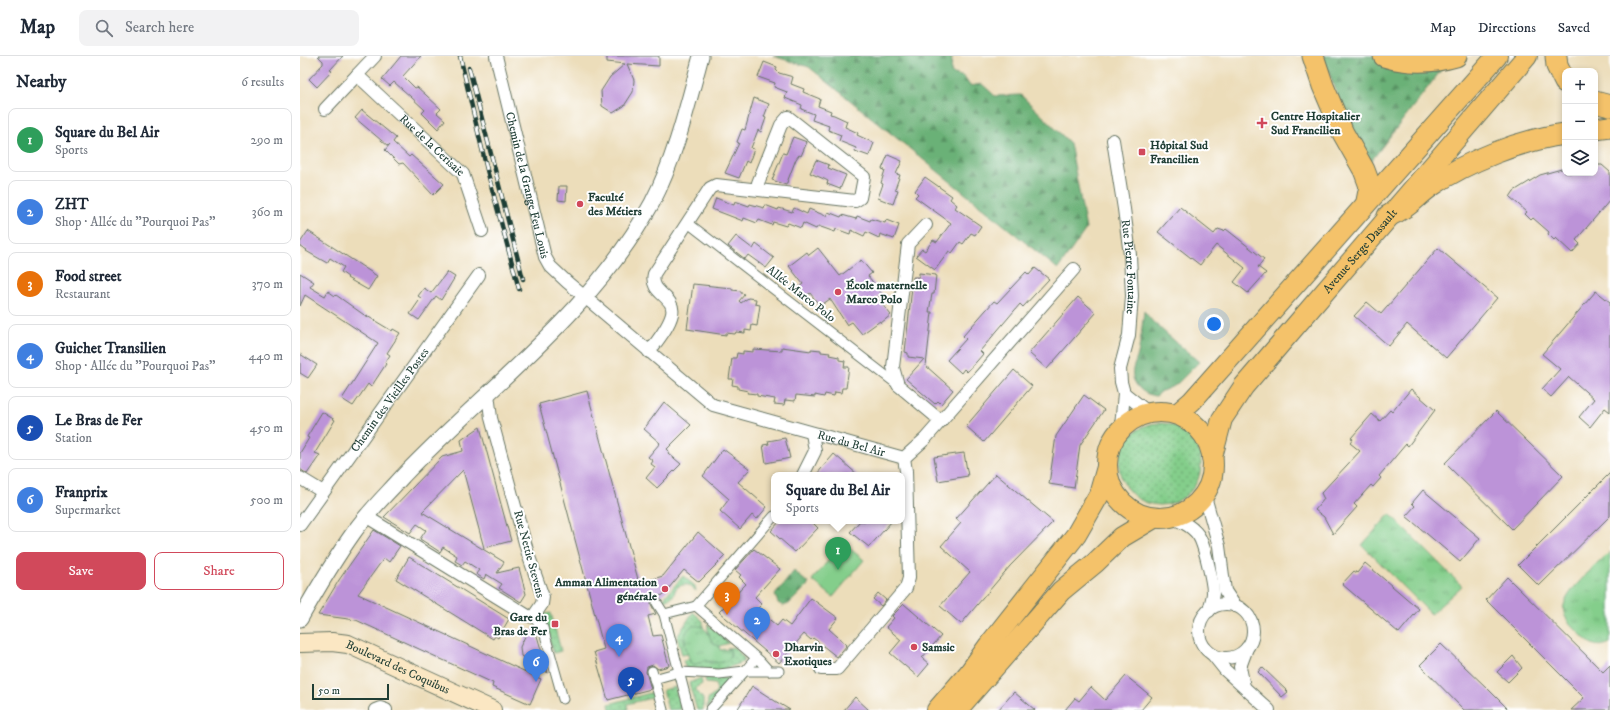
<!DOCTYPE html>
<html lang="en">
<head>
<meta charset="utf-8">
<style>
  :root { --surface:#fff; --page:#f2f2f3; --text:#1f2937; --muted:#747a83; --line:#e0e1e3; --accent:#d1495b }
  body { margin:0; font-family:"IM FELL DW Pica",serif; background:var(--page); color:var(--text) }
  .controls { position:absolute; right:12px; top:12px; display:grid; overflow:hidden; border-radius:8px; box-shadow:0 2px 6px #0003 }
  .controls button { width:36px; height:36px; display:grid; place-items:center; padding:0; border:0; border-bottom:1px solid var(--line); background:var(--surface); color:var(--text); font:20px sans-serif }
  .scale { position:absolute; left:12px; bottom:10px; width:77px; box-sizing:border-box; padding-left:4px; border:2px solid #1f3d34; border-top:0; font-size:11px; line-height:14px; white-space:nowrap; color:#1f3d34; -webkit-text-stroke:3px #fff; paint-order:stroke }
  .you { position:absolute; left:914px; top:268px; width:14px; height:14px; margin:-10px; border:3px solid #fff; border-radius:50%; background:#1a73e8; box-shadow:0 0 0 6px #1a73e833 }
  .badge { display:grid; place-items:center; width:26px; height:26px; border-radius:50%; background:var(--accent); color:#fff; font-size:13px; font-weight:700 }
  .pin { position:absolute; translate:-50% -33px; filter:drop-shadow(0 1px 2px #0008) }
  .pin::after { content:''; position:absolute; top:21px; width:14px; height:12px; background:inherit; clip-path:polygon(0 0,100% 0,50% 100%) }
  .popup { position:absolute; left:471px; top:416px; width:134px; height:52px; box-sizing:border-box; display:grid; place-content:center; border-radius:8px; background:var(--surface); filter:drop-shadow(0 1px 3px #0005); font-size:13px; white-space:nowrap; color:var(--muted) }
  .popup b { font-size:15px; color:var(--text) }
  .popup::after { content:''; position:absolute; left:50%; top:100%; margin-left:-8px; border:8px solid transparent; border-top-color:var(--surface) }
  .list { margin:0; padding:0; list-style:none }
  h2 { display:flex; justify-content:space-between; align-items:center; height:52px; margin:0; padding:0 16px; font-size:17px }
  h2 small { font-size:13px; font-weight:400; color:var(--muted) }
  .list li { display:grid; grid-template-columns:26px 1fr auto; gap:12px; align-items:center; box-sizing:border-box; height:64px; margin:0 8px 8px; padding:0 8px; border:1px solid var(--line); border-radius:8px }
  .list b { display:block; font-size:15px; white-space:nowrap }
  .list p { margin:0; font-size:13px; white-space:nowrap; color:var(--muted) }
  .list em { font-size:13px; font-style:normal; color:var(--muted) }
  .actions { display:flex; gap:8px; padding:12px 16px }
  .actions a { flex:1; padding:9px 0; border:1px solid var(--accent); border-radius:8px; text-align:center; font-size:14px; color:var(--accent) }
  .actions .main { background:var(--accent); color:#fff }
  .icon { flex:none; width:22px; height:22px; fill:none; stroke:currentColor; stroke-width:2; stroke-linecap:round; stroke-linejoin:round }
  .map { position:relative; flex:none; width:1310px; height:654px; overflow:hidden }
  header { display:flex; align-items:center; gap:24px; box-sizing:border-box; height:56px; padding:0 20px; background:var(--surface); border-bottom:1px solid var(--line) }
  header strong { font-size:19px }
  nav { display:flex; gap:22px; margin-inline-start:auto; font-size:14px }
  .search { width:280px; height:36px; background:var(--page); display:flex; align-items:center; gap:10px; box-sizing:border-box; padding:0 14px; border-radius:8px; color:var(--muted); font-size:15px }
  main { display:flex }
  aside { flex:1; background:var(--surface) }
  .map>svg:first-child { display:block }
  .grass { fill:url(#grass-dots); stroke:#528660 }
  .forest { fill:url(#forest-firs); stroke:#457756 }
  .park { fill:url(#park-tufts); stroke:#528660 }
  .pitch { fill:#84ce8b; stroke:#528660 }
  .building { fill:#bc93d8 }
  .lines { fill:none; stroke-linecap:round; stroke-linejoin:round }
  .pedestrian-casing { stroke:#677563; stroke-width:11 }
  .minor-casing { stroke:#677563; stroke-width:14 }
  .tertiary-casing { stroke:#677563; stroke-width:17 }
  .secondary-casing { stroke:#677563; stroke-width:20 }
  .primary-casing { stroke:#677563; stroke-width:22 }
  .trunk-casing { stroke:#677563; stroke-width:23 }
  .pedestrian { stroke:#fff; stroke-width:9 }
  .minor { stroke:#fff; stroke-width:12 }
  .tertiary { stroke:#fff; stroke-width:15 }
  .secondary { stroke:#fbe7c3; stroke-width:18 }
  .primary { stroke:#f4c26a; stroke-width:20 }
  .trunk { stroke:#f4c26a; stroke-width:21 }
  .rail-casing { stroke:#1f3d34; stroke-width:4.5 }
  .rail { stroke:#fff; stroke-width:3; stroke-dasharray:9; stroke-linecap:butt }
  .poi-dot { fill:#d1495b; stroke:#fff; stroke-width:1.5 }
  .labels { text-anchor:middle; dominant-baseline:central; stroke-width:4; stroke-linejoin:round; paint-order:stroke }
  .poi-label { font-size:12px; font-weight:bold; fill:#1f3d34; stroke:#fff; text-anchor:start }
  .street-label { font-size:12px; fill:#1f3d34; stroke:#fff }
</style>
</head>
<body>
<header>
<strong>Map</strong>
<div class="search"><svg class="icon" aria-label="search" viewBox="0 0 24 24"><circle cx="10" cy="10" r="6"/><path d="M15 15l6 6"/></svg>Search here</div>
<nav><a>Map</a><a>Directions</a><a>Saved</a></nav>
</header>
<main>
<aside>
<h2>Nearby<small>6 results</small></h2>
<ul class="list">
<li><span class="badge" style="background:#2e9e5b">1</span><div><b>Square du Bel Air</b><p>Sports</p></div><em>290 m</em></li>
<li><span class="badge" style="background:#3f7fe0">2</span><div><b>ZHT</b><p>Shop · Allée du &quot;Pourquoi Pas&quot;</p></div><em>360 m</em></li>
<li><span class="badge" style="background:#e8710a">3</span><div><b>Food street</b><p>Restaurant</p></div><em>370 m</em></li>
<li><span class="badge" style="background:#3f7fe0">4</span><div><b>Guichet Transilien</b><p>Shop · Allée du &quot;Pourquoi Pas&quot;</p></div><em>440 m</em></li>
<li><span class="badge" style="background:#1a4fb4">5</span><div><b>Le Bras de Fer</b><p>Station</p></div><em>450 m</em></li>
<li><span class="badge" style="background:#3f7fe0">6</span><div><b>Franprix</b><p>Supermarket</p></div><em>500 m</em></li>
</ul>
<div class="actions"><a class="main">Save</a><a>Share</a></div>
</aside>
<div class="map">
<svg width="1310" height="654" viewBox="0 0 1310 654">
  <defs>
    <pattern id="grass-dots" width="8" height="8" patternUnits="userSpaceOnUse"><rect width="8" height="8" fill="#84ce8b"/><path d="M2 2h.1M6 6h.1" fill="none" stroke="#6ba872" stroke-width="1.8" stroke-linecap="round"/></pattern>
    <pattern id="forest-firs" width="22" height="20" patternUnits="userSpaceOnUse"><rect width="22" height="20" fill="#6bb177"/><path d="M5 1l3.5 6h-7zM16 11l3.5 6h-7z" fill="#579162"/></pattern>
    <pattern id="park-tufts" width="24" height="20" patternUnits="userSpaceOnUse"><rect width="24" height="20" fill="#84ce8b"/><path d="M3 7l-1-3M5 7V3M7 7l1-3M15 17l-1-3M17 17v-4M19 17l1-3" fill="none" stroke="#6ba872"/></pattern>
  </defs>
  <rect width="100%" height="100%" fill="#fff"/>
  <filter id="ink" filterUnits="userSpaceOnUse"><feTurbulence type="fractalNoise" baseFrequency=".025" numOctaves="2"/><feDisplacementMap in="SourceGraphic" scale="8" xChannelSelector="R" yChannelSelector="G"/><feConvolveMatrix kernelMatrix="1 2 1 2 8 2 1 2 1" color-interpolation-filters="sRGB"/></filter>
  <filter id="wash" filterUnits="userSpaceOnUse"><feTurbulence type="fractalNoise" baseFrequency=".012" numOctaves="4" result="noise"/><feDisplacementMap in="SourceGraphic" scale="16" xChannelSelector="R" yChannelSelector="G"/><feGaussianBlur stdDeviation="0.9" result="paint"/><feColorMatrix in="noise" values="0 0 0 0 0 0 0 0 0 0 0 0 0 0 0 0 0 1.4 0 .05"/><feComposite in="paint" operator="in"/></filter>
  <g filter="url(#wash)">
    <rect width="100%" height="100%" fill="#ecddba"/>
    <g class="grass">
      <circle cx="860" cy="408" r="41"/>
      <path d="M383 520 395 530 396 535 389 529C381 528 375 530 374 539L367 544 358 546V544L363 543Z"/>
      <polygon points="393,556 403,565 403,572 401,570 384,583 388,598 382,599 377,581"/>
      <polygon points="251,557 261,595 254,597 242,564 245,558"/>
      <path d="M408 568 429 587 419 590C411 588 407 577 408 568Z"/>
      <polygon points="434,591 444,602 443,606 419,615 386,614 383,604 389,603 390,606 400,607 405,604 411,607 428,604 431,600 430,593 427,592"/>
      <polygon points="401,622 402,628 397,631 396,634 403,643 403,654 397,654 389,627"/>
      <polygon points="405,622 434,622 407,652 408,643 415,638 417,634 415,628 406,627"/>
      <polygon points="375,631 381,653 368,654 363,634"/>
      <polygon points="354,636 355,641 327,648 328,654 310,654 309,648"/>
    </g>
    <g class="forest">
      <polygon points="473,0 650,0 652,1 651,17 664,21 670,30 682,28 695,40 721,39 770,87 786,173 758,213 509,11"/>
      <polygon points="1023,0 1152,0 1071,105 1044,58"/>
      <path d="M844 255 853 266 899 306 876 329 862 335 856 340C843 339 830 327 833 313 834 308 837 303 838 298 841 284 842 269 844 255Z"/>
      <polygon points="494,515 509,528 489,548 483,550 478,547 475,539"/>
    </g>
    <g class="park">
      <polygon points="1090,458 1162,530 1131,558 1062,489"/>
      <path d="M1310 496V587C1299 592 1292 590 1283 581 1277 574 1266 566 1264 557 1258 540 1298 508 1310 496Z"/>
      <path d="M392 570C412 567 406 587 419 590L420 594 430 593V602C424 608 412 608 405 604 399 606 396 611 390 606 387 594 379 579 392 570Z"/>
    </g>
    <polygon class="pitch" points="543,487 564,504 533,541 512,524"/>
    <g id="blocks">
      <g class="building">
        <polygon points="18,0 43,0 30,14 32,15 17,31 9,23 23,8 23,5"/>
        <polygon points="101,0 121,0 103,20 115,32 117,31 126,39 141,53 137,57 145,64 138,73 122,57 125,54 111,41 94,26 90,30 82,23"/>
        <polygon points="307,0 359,0 359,10 327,8 334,24 333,36 324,50 313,57 302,50 301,35 310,21 325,8 307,6"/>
        <polygon points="464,6 477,11 476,14 479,17 493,21 491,28 504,33 503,36 520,43 518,50 531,55 530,58 534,59 547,65 545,71 558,77 557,79 574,87 569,100 555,95 556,92 539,85 541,79 528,74 529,70 512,64 514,58 501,53 502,49 485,42 487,36 474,31 475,27 458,21"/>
        <polygon points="454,42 469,48 464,61 466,62 461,76 458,74 451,92 454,93 449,107 446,105 439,122 425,117 439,87 437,86 442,73 445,74"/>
        <polygon points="62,54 96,82 93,86 109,101 111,99 144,128 133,139 103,107 99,108 85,94 90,88 88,90 55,62"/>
        <polygon points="493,81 507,86 501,100 499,99 496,103 486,129 472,124 483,97 486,98"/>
        <polygon points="588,99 602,105 596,118 600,119 595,133 598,134 593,148 578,142 583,128 581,127 585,114 582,113"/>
        <polygon points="516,104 529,109 528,112 546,119 540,133 527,128 528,125 524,123 510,117"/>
        <polygon points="1295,109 1302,109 1310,116 1310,144 1276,184 1280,188 1272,197 1256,182 1254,184 1248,178 1249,176 1233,162 1231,164 1225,158 1227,156 1210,141 1214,135 1240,119 1265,112 1265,117 1295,117"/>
        <polygon points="625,121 652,140 650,143 657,149 655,152 681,170 675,179 671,177 663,188 660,186 652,197 649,195 635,214 616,200 622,193 625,195 633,184 637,186 651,167 615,141 618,138 615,135"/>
        <polygon points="259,130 267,130 266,145 258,144"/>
        <polygon points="416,142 434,149 435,145 449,150 450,148 464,152 465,149 478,154 479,152 492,156 494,152 507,158 509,153 526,160 528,156 541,161 542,159 556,163 557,160 570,165 571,163 585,167 586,164 599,169 594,183 580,178 579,182 566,176 564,180 551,174 550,178 536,173 535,176 518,170 516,173 503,167 501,172 488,167 486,170 473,166 472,169 459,164 457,167 444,162 443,165 412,153"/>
        <polygon points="880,151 914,178 918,173 924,175 926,173 964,203 958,211 966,217 948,237 934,226 945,212 916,189 900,209 858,176"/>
        <polygon points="8,175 77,220 68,234 47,222 48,221 41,216 44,211 30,202 27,207 6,195 7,194 0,190 0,187"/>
        <polygon points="436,180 453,193 456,188 474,202 466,212 448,199 445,203 428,190"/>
        <polygon points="518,192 540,220 561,204 572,217 568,220 582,238 577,242 591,259 581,267 580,265 562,278 552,266 547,269 530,243 520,250 510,237 502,244 495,234 503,228 489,210 507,196 509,199"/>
        <polygon points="1138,192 1197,242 1146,302 1107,268 1089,290 1054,260 1067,246 1081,258"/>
        <polygon points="735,212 749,223 723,251 720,248 680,295 683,298 677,305 667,316 664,313 661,317 647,304 666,283 663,280 694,245 697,247 726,216 729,219"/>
        <polygon points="147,216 155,221 141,244 136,240 119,264 110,258 121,242 118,240 124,232 131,237"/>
        <polygon points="0,217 14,226 10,231 25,240 28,235 35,240 36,239 67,261 67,260 92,275 93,273 100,277 87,297 90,299 85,307 86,308 71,331 68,328 53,350 42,343 78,287 5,239 0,250"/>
        <polygon points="619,217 636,219 634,238 632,238 629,256 632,256 626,310 653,334 641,348 638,345 635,348 606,323 624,303 608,301 608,297 605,296 613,221 619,221"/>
        <polygon points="393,228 432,232 432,234 441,235 441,237 445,238 439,245 441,247 448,242 456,243 455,248 460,249 457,270 452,269 451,275 445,274 445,277 436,276 435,278 426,277 426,279 387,273"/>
        <polygon points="1296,235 1310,246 1310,356 1305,352 1290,371 1279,361 1294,343 1269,321 1251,341 1242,333 1260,313 1242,298"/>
        <polygon points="778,241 796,257 747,313 729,297"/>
        <polygon points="482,291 511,295 511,293 521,294 521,296 530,297 529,299 539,301 539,304 545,305 544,311 549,311 546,332 542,332 541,337 535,336 534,340 525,338 524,341 515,339 515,341 496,339 495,345 485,344 484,349 474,348 475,343 457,340 457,338 447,337 448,335 438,333 438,330 432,329 433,323 429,323 432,302 436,302 437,297 443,298 443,295 453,296 453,293 482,295"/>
        <polygon points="0,298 17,309 8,322 0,317"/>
        <polygon points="714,314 732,330 684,386 666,370"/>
        <polygon points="1111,333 1135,354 1108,390 1106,388 1079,420 1081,422 1073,431 1071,429 1054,448 1057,451 1033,478 1024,461 1015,454 1024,443 1021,437 1060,395 1050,387 1053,383 1051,382 1072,358 1080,365 1090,354 1092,356"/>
        <polygon points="287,335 339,527 363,520 398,476 425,500 399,526 384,514 363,539 352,542 351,548 356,558 348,560 353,580 361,579 369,610 358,613 353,609 347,611 346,616 351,633 308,644 294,596 304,593 239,348"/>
        <polygon points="784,339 804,354 780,389 774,432 749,428 756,380"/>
        <polygon points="364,346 391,369 367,393 369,395 368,397 381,408 357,432 346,422 355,411 351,408 353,405 348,401 360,387 344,373"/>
        <polygon points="1196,355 1263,420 1212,473 1145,407"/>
        <polygon points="22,356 35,364 15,397 20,399 7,418 0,413 0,397 9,382 7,381 8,379"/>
        <polygon points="180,371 211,485 184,492 163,414 122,456 204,506 197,517 219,512 226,538 221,546 199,532 202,528 186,518 184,523 176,518 179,514 165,505 162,509 155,505 157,500 143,491 140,496 120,483 126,474 117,468 110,477 84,461 142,401 163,395 161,384"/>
        <polygon points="485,382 490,402 466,407 463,389 469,388 468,385"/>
        <polygon points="423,393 450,413 438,426 467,451 457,463 452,459 440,473 420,455 429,443 403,420"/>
        <polygon points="664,397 668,420 638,425 634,401"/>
        <polygon points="534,398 558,419 516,419"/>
        <polygon points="1310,417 1310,460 1239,530 1218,509"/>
        <polygon points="696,418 753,466 710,510 661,568 640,550 670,516 641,490 661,467 656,463"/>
        <polygon points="1123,434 1180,482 1160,506 1106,460 1115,450 1112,447"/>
        <polygon points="480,465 511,465 518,472 495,496 471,475"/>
        <polygon points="560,465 592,465 569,491 550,476"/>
        <polygon points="74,474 100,490 89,506 84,502 58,538 241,623 230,648 192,631 193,627 56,564 18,559 39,524"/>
        <polygon points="454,493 480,513 455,541 462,548 457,553 477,570 482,564 490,570 511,542 538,562 529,573 547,589 537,601 513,582 511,584 504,578 479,607 419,556 446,528 439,521 441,519 435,514"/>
        <polygon points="109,501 209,563 198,582 195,580 193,583 96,523"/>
        <polygon points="1065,507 1119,553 1099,577 1042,528 1054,515 1057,517"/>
        <polygon points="1207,521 1303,616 1310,609 1310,654 1271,654 1284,642 1186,544"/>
        <polygon points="578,537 586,544 581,550 573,543"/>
        <polygon points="604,548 641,580 622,602 629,608 618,621 590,597 601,584 586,571 594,562 592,560"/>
        <polygon points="235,573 248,617 221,600 220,591 227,576"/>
        <polygon points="1141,588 1187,632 1209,654 1164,654 1120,609"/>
        <polygon points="1213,600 1222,612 1208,626 1197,616"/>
        <polygon points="962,611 988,636 982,641 958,616"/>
        <polygon points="826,620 852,641 841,654 765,654 775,642 779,645 791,631 805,644"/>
        <polygon points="452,630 475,645 490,654 437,654"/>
        <polygon points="714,636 735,654 698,654"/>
        <polygon points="555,641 569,654 544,654"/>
      </g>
    </g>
  </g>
  <g filter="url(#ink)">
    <use href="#blocks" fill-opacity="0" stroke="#677563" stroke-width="1"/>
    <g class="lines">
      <g class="pedestrian-casing">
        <g id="pedestrian">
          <polyline points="388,167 598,329"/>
          <polyline points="357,547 364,558 389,654"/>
          <polyline points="396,550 474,460"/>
          <polyline points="396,550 460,605 469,615"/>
          <polyline points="364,558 396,550"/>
          <polyline points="233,561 243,572 263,643"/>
          <polyline points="352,615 363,654"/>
          <polyline points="354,623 379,616 419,618 445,615 456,602"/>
          <polyline points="410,654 445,615 479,615"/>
        </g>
      </g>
      <g class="minor-casing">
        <g id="minor">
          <path id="s1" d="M75 0 57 19 163 118 182 175"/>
          <path id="s2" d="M196 0 245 201 250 210 267 226 413 349 604 402 625 383 774 213"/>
          <polyline points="25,53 57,19"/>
          <path id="s3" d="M813 84 824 153 830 199 832 240 829 279 820 313 821 326 824 337 821 371"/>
          <polyline points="626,169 608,188 593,311 598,329 641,365"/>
          <path d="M349 296C357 285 369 271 372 258 376 240 349 238 354 218L410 132 416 129 555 145 560 142 564 121 488 61 481 69 458 127V133"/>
          <polyline points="824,337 849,357"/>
          <polyline points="503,419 515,395 512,377"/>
          <polyline points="0,422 23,436"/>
          <polyline points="904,437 919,490 925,535 935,550"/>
          <polyline points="67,461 228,560 233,561 242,548 243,541 228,498 191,362 188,338"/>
          <path d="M869 461C880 465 891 469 898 479 904 487 913 526 913 536 913 542 910 549 909 555"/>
          <path id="s4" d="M0 469 179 219"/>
          <circle cx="926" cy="575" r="27"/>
          <polyline points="913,599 925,614 969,654"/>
          <polyline points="521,613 537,613 606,532 609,522 606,415 604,402"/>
          <polyline points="944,631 940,611 947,592"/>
          <polyline points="75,654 80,652 86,654"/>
        </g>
      </g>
      <g class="tertiary-casing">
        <path id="tertiary" d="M0 563C17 533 34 504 54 476 68 456 87 438 103 420 188 331 292 257 352 147 375 103 388 48 401 0"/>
      </g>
      <g class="secondary-casing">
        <g id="secondary">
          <path id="s5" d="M0 587 32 586 48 588 192 654"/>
        </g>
      </g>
      <g class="primary-casing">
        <g id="primary">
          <circle cx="860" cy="409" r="53"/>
          <polyline points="877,358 892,345 1197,0"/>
          <path id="s6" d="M912 401 922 363 944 330 1227 0"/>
          <polyline points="637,654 669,617 689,589 776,479 799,439 807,411"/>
          <polyline points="657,654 761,535 795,507 822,481 854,462"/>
        </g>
      </g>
      <g class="trunk-casing">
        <g id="trunk">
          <polyline points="1013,0 1023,30 1043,77 1064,114 1070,130 1067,145"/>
          <path d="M1084 0C1106 7 1133 7 1156 0"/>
          <polyline points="1256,0 1257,10 1265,26"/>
          <polyline points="1295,46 1310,50"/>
          <polyline points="1295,73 1310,71"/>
          <path d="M1088 160C1110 151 1114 142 1131 130 1167 105 1221 84 1265 78"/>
        </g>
      </g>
      <use href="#pedestrian" class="pedestrian"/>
      <use href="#minor" class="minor"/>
      <use href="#tertiary" class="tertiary"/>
      <use href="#secondary" class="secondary"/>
      <use href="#primary" class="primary"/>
      <use href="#trunk" class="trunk"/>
      <g class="rail-casing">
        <g id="rail">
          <polyline points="160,0 187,114 219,233"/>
          <polyline points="169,12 223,223"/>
        </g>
      </g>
      <use href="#rail" class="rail"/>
    </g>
  </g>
  <g class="poi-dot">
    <path d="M960 61h4v4h4v4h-4v4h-4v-4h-4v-4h4z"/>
    <rect x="838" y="92" width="8" height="8" rx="2"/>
    <circle cx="280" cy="148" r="4"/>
    <circle cx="538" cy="236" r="4"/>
    <circle cx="365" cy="533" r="4"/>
    <rect x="251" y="564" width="8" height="8" rx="2"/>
    <circle cx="614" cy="591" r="4"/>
    <circle cx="476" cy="598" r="4"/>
  </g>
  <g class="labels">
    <g class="poi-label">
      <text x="971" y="60">Centre Hospitalier<tspan x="971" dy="14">Sud Francilien</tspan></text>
      <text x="850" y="89">Hôpital Sud<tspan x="850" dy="14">Francilien</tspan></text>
      <text x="288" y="141">Faculté<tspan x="288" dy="14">des Métiers</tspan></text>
      <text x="546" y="229">École maternelle<tspan x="546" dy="14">Marco Polo</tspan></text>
      <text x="357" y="526" text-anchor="end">Amman Alimentation<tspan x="357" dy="14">générale</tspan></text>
      <text x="247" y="561" text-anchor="end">Gare du<tspan x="247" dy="14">Bras de Fer</tspan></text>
      <text x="484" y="591">Dharvin<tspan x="484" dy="14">Exotiques</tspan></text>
      <text x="622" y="591">Samsic</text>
    </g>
    <g class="street-label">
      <text stroke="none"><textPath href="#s1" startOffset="129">Rue de la Cerisaie</textPath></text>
      <text stroke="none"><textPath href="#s2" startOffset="133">Chemin de la Grange Feu Louis</textPath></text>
      <text stroke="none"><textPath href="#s6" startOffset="257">Avenue Serge Dassault</textPath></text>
      <text stroke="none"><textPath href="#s3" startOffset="128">Rue Pierre Fontaine</textPath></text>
      <text transform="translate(501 238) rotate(38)">Allée Marco Polo</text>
      <text stroke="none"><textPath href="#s4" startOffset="154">Chemin des Vieilles Postes</textPath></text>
      <text stroke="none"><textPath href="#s2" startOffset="575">Rue du Bel Air</textPath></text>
      <text transform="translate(229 498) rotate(75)">Rue Nettie Stevens</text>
      <text stroke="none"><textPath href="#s5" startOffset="103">Boulevard des Coquibus</textPath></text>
    </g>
  </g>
</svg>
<div class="controls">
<button>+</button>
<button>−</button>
<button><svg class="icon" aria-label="layers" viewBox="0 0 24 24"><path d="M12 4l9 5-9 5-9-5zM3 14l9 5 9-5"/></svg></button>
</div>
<div class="scale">50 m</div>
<div class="you"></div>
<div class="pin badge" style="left:538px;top:514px;background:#2e9e5b">1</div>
<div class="popup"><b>Square du Bel Air</b>Sports</div>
<div class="pin badge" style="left:457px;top:584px;background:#3f7fe0">2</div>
<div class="pin badge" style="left:427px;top:559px;background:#e8710a">3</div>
<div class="pin badge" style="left:319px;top:601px;background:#3f7fe0">4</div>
<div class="pin badge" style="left:331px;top:644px;background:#1a4fb4">5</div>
<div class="pin badge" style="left:236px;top:626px;background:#3f7fe0">6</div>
</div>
</main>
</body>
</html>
